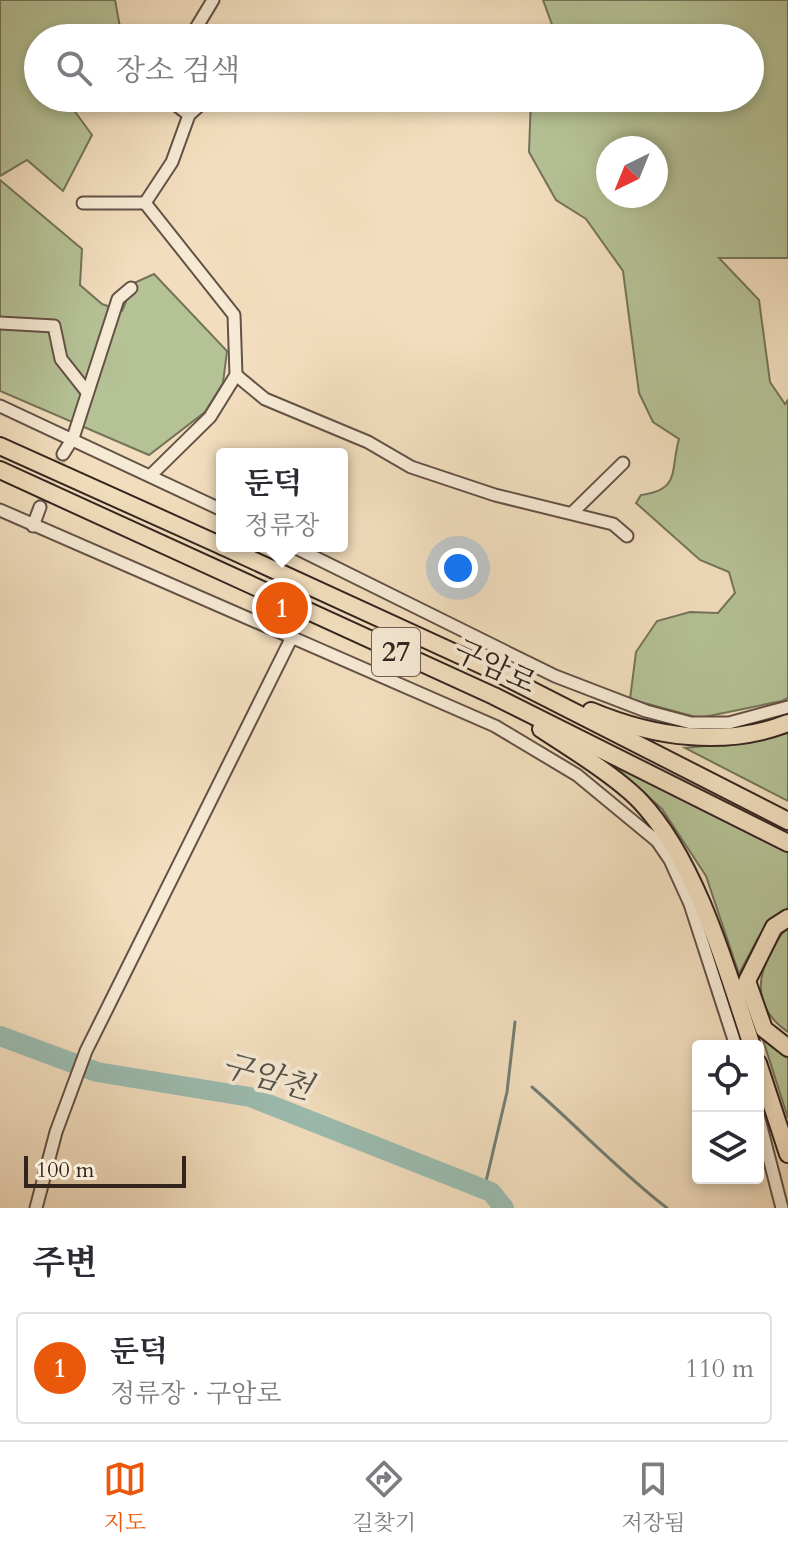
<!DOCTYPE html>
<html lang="ko">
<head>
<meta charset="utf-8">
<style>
  :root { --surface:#fff; --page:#f7f7f7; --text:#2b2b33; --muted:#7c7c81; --line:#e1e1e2; --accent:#ea580c }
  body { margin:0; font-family:Cardo,"Noto Serif KR",serif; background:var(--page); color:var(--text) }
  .controls { position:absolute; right:24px; bottom:24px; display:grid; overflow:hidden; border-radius:8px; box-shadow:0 4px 12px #0003 }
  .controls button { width:72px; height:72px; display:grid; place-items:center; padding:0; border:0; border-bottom:2px solid var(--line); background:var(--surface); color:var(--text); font:40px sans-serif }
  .compass { position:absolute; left:596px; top:136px; width:72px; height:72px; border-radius:50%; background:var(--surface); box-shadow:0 4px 12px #0003; rotate:223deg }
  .scale { position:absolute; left:24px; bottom:20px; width:162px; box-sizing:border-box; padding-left:8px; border:4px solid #34241e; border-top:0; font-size:22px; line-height:28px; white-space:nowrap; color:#34241e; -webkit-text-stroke:6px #f7ead5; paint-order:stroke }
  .you { position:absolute; left:458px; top:568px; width:28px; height:28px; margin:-20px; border:6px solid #fff; border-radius:50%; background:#1a73e8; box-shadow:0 0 0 12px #1a73e833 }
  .badge { display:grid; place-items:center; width:52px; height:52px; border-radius:50%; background:var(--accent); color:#fff; font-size:26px; font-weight:700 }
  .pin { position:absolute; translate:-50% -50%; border:4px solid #fff; box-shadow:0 2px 8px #0006 }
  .popup { position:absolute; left:216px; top:448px; width:132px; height:104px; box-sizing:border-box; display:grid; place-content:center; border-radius:8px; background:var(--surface); filter:drop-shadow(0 2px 6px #0005); font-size:26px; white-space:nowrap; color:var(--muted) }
  .popup b { font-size:30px; color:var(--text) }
  .popup::after { content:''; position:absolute; left:50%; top:100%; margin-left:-16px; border:16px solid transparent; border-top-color:var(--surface) }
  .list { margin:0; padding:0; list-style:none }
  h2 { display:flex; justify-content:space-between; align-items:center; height:104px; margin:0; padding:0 32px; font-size:34px }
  h2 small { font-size:26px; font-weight:400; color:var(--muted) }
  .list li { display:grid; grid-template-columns:52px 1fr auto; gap:24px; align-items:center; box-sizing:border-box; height:112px; margin:0 16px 16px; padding:0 16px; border:2px solid var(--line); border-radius:8px }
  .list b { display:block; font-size:30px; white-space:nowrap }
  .list p { margin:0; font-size:26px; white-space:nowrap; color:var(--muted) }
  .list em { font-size:26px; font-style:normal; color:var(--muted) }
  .icon { flex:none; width:44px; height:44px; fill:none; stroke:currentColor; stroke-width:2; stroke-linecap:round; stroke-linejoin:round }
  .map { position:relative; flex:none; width:788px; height:1208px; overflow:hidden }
  .search { position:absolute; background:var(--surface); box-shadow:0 4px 12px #0003; left:24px; right:24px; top:24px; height:88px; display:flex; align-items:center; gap:20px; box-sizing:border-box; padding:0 28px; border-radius:44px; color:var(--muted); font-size:30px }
  .sheet { height:232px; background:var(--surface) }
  nav { display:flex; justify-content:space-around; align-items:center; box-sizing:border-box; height:112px; border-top:2px solid var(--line); background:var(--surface); font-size:22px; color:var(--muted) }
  nav a { display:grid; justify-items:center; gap:4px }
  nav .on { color:var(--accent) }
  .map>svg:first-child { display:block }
  .green { fill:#b5c296; stroke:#74735a; stroke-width:2; fill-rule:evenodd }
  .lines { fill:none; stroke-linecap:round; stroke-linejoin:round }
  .stream { stroke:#727f76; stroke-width:3 }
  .river { stroke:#9bbcb0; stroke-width:20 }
  .minor-tunnel { stroke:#ccb99e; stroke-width:11; stroke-dasharray:11 5.5; stroke-linecap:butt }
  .minor-casing { stroke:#645246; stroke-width:15 }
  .highway-casing { stroke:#34241e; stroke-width:20 }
  .minor { stroke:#f7ead5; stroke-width:11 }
  .highway { stroke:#f2debe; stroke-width:16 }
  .labels { text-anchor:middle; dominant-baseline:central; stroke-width:8; stroke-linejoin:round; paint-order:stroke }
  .shield { fill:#f7ead5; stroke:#6e5f55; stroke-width:2 }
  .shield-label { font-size:28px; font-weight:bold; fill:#34241e }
  .street-label { font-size:30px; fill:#34241e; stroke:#f7ead5 }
  .water-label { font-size:32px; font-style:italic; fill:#53524a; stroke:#f7ead5 }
</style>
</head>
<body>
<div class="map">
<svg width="788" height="1208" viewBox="0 0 788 1208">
  <rect width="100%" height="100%" fill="#f2debe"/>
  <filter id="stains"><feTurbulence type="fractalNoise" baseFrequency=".0025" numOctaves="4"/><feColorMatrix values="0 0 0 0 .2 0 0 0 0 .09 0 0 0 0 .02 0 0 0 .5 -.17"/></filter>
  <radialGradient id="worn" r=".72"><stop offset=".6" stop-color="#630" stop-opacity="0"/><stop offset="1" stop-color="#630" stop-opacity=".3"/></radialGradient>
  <g class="green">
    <polygon points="0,0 115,0 122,38 38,38 38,98 70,98 68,102 92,135 63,191 27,160 0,176"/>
    <path d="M543 0H788V258H719L759 300 770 382 785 404 788 400V698L782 701 699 718 630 699 636 652 657 621 690 612 718 613 735 593 729 572 700 560 636 503 641 495C681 490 670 470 679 439L653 422 639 393 623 271 586 219 556 200 529 152 531 98H750V38H557ZM608 148H656V196H608Z"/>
    <polygon points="0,180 82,249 80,285 102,304 122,311 134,283 154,274 227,351 223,383 205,412 149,455 0,391"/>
    <polygon points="788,731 788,801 685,748 763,740"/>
    <polygon points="610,762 788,852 788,908 758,938 739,974 706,876 662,809"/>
    <path d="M788 928V1032C760 1013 753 985 770 955 775 945 779 935 788 928Z"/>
    <polygon points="763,1040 788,1055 788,1118"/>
  </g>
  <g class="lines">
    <g class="stream">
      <path d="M532 1087C578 1127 619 1171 667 1208"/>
      <polyline points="484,1190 507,1092 515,1022"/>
    </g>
    <polyline class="river" points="0,1036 97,1072 250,1097 491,1192 504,1208"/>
    <polyline class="minor-tunnel" points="40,507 63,454"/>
    <g class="minor-casing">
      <g id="minor">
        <polyline points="190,38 213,0"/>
        <polyline points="167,98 189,115"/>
        <polyline points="83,203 145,203"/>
        <polyline points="0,323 54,326 61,359 87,392"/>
        <polyline points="236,375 265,399 368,442 411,467 495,495 613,524 627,536"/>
        <polyline points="0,406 222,510"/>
        <polyline points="63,454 73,438 118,299 131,288"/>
        <polyline points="152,474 210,417 236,375 234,315 145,203 172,162 189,115 208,98"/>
        <polyline points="0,510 495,726 577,775 657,841 670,860 690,904 736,1046"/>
        <polyline points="573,512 623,463"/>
        <polyline points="33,526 40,507"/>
        <polyline points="292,546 555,676 646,711 691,723 729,723 788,707"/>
        <polyline points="758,1115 782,1208"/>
        <polyline points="36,1208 56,1132 86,1051 292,637"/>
      </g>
    </g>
    <g class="highway-casing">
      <g id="highway">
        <polyline points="0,446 222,546"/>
        <polyline points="0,470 494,696 788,843"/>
        <polyline points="222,546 490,669 788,821"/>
        <path d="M591 711C653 737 724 748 788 723"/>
        <path d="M541 729C569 747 618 778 640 801 696 860 727 970 752 1046"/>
        <polyline points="788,918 774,927 747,981 764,1029 788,1048"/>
        <polyline points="758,1063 788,1154"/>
      </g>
    </g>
    <use href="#minor" class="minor"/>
    <use href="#highway" class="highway"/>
  </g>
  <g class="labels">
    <rect class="shield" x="372" y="628" width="48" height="48" rx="6"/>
    <g class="shield-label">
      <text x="396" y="652">27</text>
    </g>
    <g class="street-label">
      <text transform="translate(495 667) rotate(25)">구암로</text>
    </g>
    <g class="water-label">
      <text transform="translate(267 1077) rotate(16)">구암천</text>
    </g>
  </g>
  <rect width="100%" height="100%" filter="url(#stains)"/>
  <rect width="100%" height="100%" fill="url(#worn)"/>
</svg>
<div class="controls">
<button><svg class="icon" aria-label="locate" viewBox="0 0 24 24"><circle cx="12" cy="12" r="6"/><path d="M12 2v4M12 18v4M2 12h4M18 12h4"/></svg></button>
<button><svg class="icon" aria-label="layers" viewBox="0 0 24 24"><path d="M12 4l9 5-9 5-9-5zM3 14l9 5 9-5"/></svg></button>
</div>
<svg class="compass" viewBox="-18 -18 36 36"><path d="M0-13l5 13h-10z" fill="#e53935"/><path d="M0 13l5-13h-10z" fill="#7c7c81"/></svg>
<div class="scale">100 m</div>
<div class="you"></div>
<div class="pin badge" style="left:282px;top:608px">1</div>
<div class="popup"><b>둔덕</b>정류장</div>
<div class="search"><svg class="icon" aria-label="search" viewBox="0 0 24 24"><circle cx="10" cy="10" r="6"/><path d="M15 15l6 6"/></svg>장소 검색</div>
</div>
<section class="sheet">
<h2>주변<small></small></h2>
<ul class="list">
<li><span class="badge">1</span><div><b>둔덕</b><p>정류장 · 구암로</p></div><em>110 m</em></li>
</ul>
</section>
<nav>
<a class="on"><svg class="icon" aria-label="map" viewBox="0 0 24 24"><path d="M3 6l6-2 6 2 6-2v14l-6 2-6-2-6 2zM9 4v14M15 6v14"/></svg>지도</a>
<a><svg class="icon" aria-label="directions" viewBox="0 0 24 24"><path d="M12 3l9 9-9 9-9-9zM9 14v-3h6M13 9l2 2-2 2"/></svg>길찾기</a>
<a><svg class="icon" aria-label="saved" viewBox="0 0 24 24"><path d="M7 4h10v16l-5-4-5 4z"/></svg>저장됨</a>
</nav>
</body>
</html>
